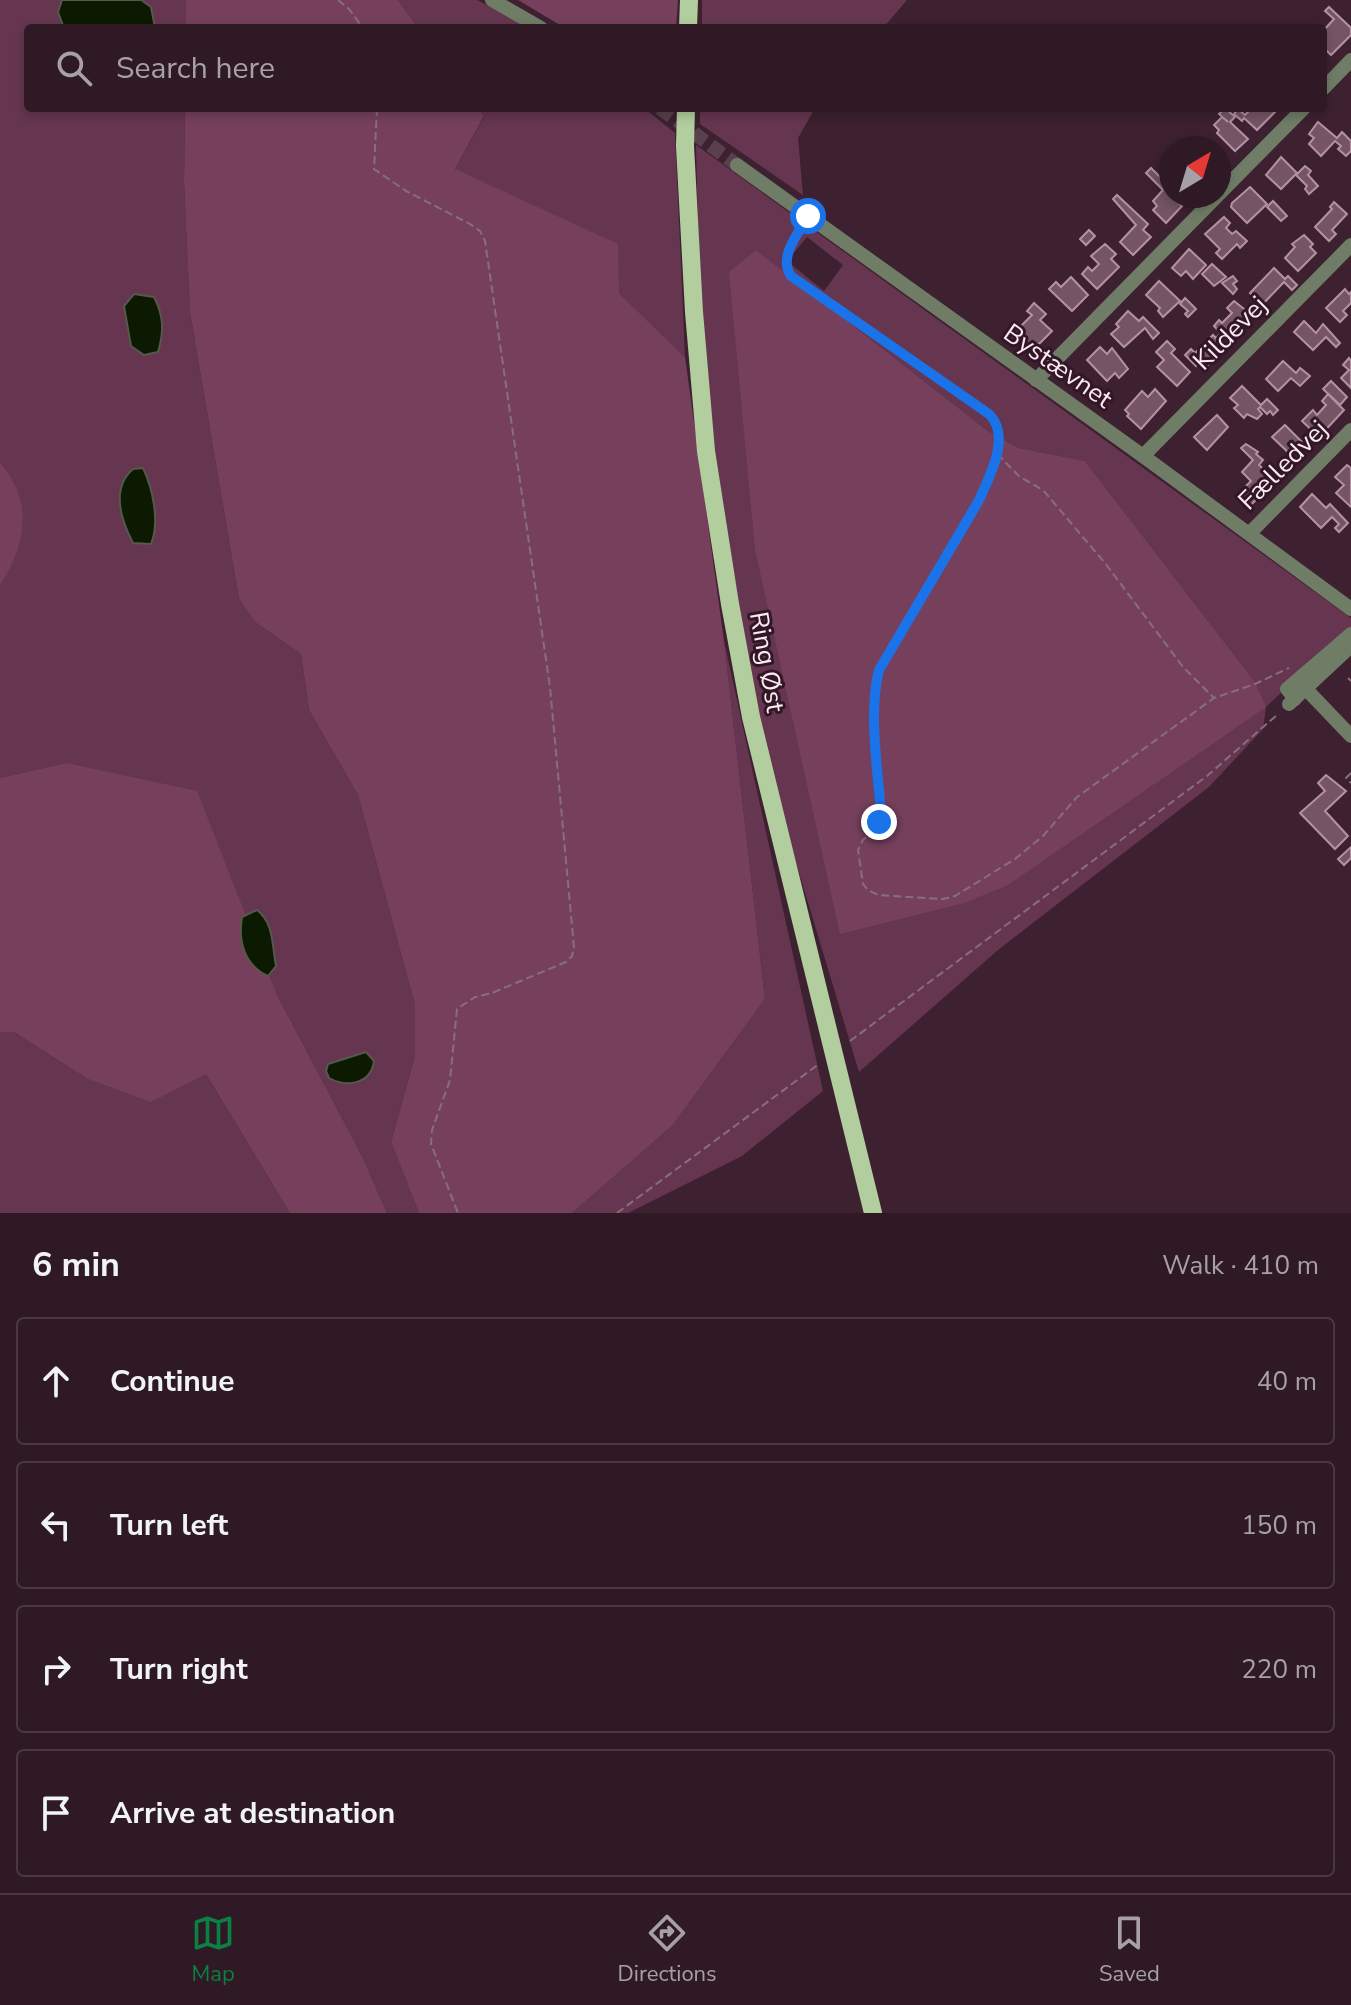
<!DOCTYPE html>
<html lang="en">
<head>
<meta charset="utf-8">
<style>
  :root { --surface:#2e1924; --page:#3a2631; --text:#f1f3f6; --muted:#a7a0a6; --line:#493841; --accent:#0b8043 }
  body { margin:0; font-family:"Nunito Sans",sans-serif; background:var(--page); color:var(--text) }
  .compass { position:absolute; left:1159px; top:136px; width:72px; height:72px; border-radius:50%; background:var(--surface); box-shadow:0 4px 12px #0003; rotate:38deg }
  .stop { position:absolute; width:24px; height:24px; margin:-18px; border:6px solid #1a73e8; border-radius:50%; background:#fff }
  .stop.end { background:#1a73e8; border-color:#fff; box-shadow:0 2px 8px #0008 }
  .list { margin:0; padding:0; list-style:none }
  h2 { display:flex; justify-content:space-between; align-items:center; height:104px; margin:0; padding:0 32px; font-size:34px }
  h2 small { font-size:26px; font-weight:400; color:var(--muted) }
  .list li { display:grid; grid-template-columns:52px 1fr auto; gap:24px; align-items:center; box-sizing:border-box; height:128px; margin:0 16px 16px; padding:0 16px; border:2px solid var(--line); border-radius:8px }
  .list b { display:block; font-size:30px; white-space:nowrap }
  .list em { font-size:26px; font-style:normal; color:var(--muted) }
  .icon { flex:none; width:44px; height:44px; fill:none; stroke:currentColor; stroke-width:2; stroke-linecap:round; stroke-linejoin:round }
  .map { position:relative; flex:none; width:1351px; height:1213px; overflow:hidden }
  .search { position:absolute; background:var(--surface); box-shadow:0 4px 12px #0003; left:24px; right:24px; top:24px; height:88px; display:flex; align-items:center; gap:20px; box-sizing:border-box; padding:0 28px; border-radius:8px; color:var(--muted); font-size:30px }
  .sheet { height:680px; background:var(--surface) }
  nav { display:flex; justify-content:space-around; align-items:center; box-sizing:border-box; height:112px; border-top:2px solid var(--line); background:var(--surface); font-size:22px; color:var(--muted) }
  nav a { display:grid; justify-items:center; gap:4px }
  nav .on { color:var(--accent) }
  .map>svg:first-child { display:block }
  .green { fill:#663650; fill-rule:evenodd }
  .forest { fill:#76405d }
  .water { fill:#0d1a02; stroke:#55584a; stroke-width:2 }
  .building { fill:#755565; stroke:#b592a3; stroke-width:2 }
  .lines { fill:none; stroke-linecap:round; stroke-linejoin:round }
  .minor-tunnel { stroke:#5a3f4d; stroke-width:14; stroke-dasharray:14 7; stroke-linecap:butt }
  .path { stroke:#876e7b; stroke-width:2; stroke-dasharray:8 4; stroke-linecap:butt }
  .minor { stroke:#6f7d66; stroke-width:14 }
  .major { stroke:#b3ce9e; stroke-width:18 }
  .route { stroke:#1a73e8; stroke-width:10 }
  .labels { text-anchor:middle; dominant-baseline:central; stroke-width:6; stroke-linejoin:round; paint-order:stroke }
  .street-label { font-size:26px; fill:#fce9f2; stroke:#321826 }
</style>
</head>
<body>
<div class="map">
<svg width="1351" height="1213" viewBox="0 0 1351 1213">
  <rect width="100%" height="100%" fill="#3d2130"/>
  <g class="green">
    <polygon points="0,0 186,0 185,28 28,28 28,108 185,108 184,183 190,312 239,599 255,622 301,654 309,710 358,795 415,1005 415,1056 391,1142 419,1213 387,1213 362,1156 276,993 66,763 0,778"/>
    <polygon points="398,0 477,0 531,28 418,28"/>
    <polygon points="702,0 907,0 883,28 702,28"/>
    <polygon points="478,108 644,108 675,133 685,357 619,293 455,169 484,117"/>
    <polygon points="700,108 815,108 798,138 803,195 700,124"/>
    <path d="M696 145 1351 618V632L1320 656 1266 707 1263 729 1209 787 998 950 859 1072 785 826 757 715 711 451 699 269ZM807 237 843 265 824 291 787 261ZM757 251 988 431 1019 448 1085 461 1255 682 1265 707Z"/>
    <polygon points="724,641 823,1091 742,1156 628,1213 572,1213 672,1126 765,999"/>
    <polygon points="0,1032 14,1032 86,1078 206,1074 290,1213 0,1213"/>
  </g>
  <g class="forest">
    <polygon points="186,0 398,0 418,28 185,28"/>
    <polygon points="518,0 678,0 676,28 565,28"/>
    <polygon points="185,108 478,108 484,116 455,169 618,244 619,293 685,357 724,641 765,999 672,1126 572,1213 419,1213 391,1142 415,1056 415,1005 358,795 309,710 301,654 255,622 239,599 190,312 184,183"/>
    <polygon points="756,250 988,431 1019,448 1085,461 1255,682 1266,707 1008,885 964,903 840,934 755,549 729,272"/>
    <path d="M0 463C34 501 26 545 0 585Z"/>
    <polygon points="66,763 197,791 276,993 362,1156 387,1213 290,1213 206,1074 151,1102 86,1078 14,1032 0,1032 0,778"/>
  </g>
  <g class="water">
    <polygon points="62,0 141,0 151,7 155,28 64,28 58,12"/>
    <path d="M134 294 154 297C164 316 164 332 158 352L144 355 131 346 124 306Z"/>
    <path d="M143 468C153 489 160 522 151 544L133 543C121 520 110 489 133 469Z"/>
    <path d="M257 910C274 923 272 945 276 966L268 976C244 965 238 941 242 917Z"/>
    <path d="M366 1052 374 1061C371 1084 347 1088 329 1078L326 1071 328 1064Z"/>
  </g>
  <g class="building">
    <polygon points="1329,7 1351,28 1351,35 1331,55 1323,47 1326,36 1323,31 1334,19 1325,11"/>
    <polygon points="1225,108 1235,117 1230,122 1248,139 1235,151 1217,133 1219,130 1214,125 1222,117 1228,122 1219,114"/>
    <polygon points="1248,108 1273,108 1276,111 1257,130 1244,118 1242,121 1234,114 1238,109 1245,115 1250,110"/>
    <polygon points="1318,122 1337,138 1342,132 1351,141 1351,151 1346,156 1338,149 1341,146 1335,141 1321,156 1309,144 1314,138 1309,134"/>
    <polygon points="1281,157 1297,173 1281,189 1266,175"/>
    <polygon points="1305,166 1311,171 1308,175 1318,186 1309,194 1305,189 1307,186 1296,175"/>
    <polygon points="1151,168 1171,188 1171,196 1182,206 1166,223 1153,210 1157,206 1153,201 1163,190 1146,173"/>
    <polygon points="1250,187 1267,204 1247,223 1231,207 1232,203"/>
    <polygon points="1117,195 1148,224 1143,230 1151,237 1133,255 1120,242 1136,225 1113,199"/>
    <polygon points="1273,201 1287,216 1281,221 1267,207"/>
    <polygon points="1334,202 1347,214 1332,230 1336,234 1329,241 1315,227 1332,209 1330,207"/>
    <polygon points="1224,217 1230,223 1226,228 1232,234 1236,231 1247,241 1240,248 1237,244 1222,259 1216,253 1220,249 1205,234"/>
    <polygon points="1089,230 1095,236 1086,245 1080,239"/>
    <polygon points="1304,235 1313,244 1310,247 1316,253 1298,271 1285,258 1295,247 1292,244"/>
    <polygon points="1105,244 1116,254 1111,259 1119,267 1097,289 1082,274 1088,267 1092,271 1099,264 1091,256"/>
    <polygon points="1189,249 1206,265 1193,279 1186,271 1181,276 1172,268"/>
    <polygon points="1212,264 1226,277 1214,286 1202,274"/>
    <polygon points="1274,268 1285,279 1288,276 1297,285 1292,290 1284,282 1262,305 1250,293"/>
    <polygon points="1233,276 1237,281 1233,284 1237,289 1233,294 1222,283"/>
    <polygon points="1071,277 1088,295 1072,311 1049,289 1056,282 1061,287"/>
    <polygon points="1159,281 1180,301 1163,317 1158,311 1160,308 1146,295"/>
    <polygon points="1345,289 1349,294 1351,292 1351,303 1343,311 1347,315 1340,322 1326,308"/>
    <polygon points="1185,298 1196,309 1188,317 1185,314 1188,311 1180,304"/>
    <polygon points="1234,301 1253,316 1234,336 1229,331 1224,337 1214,326 1219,320 1222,323 1232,313 1227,308"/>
    <polygon points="1034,303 1046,314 1040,320 1052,331 1034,349 1023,338 1019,341 1010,335 1015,327 1018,329 1032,315 1027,311"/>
    <polygon points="1128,311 1139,321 1143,317 1159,333 1153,339 1145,328 1124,347 1111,334 1119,327 1116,324"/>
    <polygon points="1304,321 1316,333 1323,324 1340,343 1336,347 1326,337 1313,350 1294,332"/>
    <polygon points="1213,335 1216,338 1219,335 1225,347 1206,367 1200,361 1196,366 1185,355 1191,349 1195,353"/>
    <polygon points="1167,341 1175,349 1171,353 1190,372 1177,386 1157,367 1164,360 1156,352"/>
    <polygon points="1100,347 1107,354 1112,348 1128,369 1119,378 1115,373 1107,381 1087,360"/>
    <polygon points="1349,358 1351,361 1351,388 1341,378 1349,370 1343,365"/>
    <polygon points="1283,361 1296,373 1300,368 1310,376 1300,386 1291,378 1278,391 1266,379"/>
    <polygon points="1331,381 1347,397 1340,405 1323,389"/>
    <polygon points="1242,386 1261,405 1267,399 1278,410 1273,415 1270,411 1267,414 1260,407 1258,409 1262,414 1257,419 1247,414 1244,418 1234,408 1238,405 1230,398"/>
    <polygon points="1155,389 1166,401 1141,429 1127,416 1129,414 1125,410 1142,391 1148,397"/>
    <polygon points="1328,394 1344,410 1319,437 1302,421 1313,410 1317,415 1326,405 1322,401"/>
    <polygon points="1217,415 1228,427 1207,450 1194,437"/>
    <polygon points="1285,425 1303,443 1291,455 1272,437"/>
    <polygon points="1246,444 1258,452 1256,454 1263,460 1259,465 1275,480 1250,506 1238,494 1251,481 1242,472 1253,460 1241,448"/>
    <polygon points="1347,465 1351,468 1351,507 1336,493 1344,485 1335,477"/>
    <polygon points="1312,494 1326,508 1330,504 1348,523 1339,532 1335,528 1339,524 1332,517 1321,528 1300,507"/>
    <polygon points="1326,775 1346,791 1325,811 1348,836 1335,849 1300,813 1325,791 1318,783"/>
    <polygon points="1351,847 1351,858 1344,865 1338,859"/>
  </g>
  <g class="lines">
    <polyline class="minor-tunnel" points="660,108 737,165"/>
    <g class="path">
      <polyline points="338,0 349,9 363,28"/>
      <polyline points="377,108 374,169 406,191 470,224 480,231 485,241 550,687 574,948 572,956 566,962 492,993 475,997 457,1009 450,1080 432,1130 431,1144 458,1213"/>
      <path d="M801 228C793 244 779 259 791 276L989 414C1012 436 989 478 978 502L879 670 875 685 874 708 881 814 873 831 863 840 858 850 863 884 868 890 878 895 943 899 955 896 1015 859 1043 836 1077 797 1214 698 1255 684 1289 668"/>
      <polyline points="997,454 1020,477 1043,490 1105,563 1183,667 1214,698"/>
      <polyline points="1348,678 1351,681"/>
      <polyline points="1351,773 1346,778 1351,783"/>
      <polyline points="850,1041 1207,776 1278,714"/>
      <polyline points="617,1213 819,1064"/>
    </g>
    <g class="minor">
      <polyline points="492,0 541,28"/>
      <polyline points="1323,89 1351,60"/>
      <polyline points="737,165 1143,456 1351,609"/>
      <polyline points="1219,194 1304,108"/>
      <polyline points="1036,380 1217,196"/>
      <polyline points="1143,456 1351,245"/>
      <polyline points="1250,533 1351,430"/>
      <polyline points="1306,689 1351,736"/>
      <polyline points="1295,699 1287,689 1351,634"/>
      <polyline points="1289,704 1351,646"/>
    </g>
    <g class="major">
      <polyline points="688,28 689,0"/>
      <polyline points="686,108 685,146 694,312 706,451 730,604 751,717 873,1213"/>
    </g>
  </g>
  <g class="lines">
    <path class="route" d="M808 216C798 234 778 257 791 276L989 414C1012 436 989 478 978 502L879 670C868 713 878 770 881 814L879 822"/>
  </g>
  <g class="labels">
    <g class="street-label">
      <text transform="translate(1230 333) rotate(-45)">Kildevej</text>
      <text transform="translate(1058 366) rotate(35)">Bystævnet</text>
      <text transform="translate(1283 465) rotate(-45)">Fælledvej</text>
      <text transform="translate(767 662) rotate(80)">Ring Øst</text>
    </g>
  </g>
</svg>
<svg class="compass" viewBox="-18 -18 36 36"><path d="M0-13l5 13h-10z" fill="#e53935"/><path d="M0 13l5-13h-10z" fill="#a7a0a6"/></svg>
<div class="stop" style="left:808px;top:216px"></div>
<div class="stop end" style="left:879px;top:822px"></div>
<div class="search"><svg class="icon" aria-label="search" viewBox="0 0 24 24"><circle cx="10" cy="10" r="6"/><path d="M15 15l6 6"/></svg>Search here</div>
</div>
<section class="sheet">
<h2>6 min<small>Walk · 410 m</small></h2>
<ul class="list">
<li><svg class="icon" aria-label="ahead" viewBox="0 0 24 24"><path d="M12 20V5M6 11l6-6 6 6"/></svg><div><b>Continue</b></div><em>40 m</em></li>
<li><svg class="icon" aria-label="left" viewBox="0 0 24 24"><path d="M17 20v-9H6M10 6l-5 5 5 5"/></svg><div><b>Turn left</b></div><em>150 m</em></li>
<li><svg class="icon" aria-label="right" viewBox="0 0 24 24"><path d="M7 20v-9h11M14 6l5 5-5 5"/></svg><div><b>Turn right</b></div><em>220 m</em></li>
<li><svg class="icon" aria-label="arrive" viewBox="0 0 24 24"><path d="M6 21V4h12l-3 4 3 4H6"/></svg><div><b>Arrive at destination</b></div></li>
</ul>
</section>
<nav>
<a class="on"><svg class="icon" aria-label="map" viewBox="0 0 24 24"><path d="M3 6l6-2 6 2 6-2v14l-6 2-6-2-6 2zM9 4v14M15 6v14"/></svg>Map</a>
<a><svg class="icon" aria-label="directions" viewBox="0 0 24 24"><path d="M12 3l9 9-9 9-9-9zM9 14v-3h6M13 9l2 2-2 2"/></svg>Directions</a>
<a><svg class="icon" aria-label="saved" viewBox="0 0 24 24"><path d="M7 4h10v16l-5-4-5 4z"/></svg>Saved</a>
</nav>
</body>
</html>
